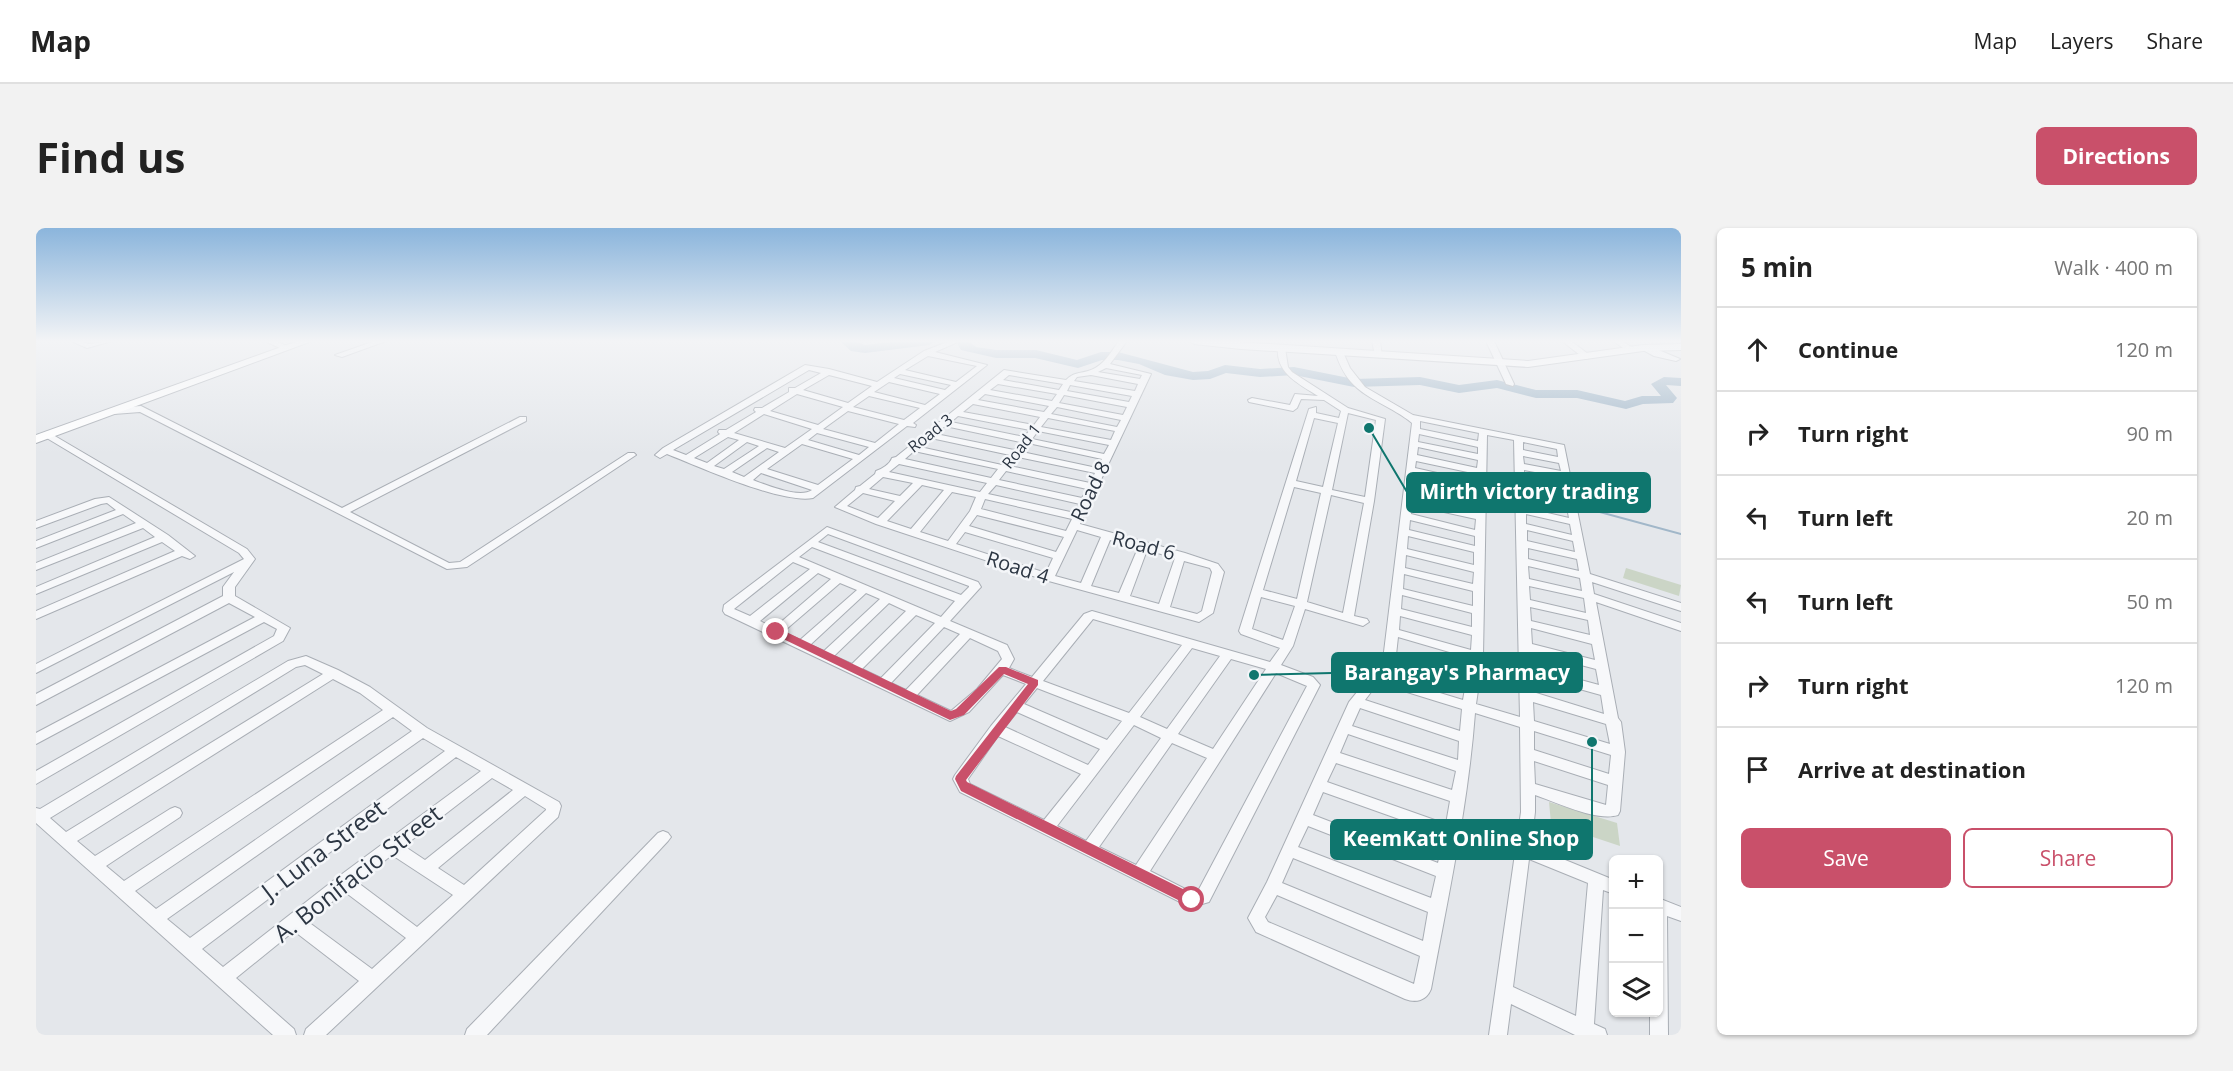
<!DOCTYPE html>
<html lang="en">
<head>
<meta charset="utf-8">
<style>
  :root { --surface:#fff; --page:#f2f2f2; --text:#222; --muted:#767676; --line:#e0e0e0; --accent:#c9506a }
  body { margin:0; font-family:"Open Sans",sans-serif; background:var(--page); color:var(--text) }
  .controls { position:absolute; right:18px; bottom:18px; display:grid; overflow:hidden; border-radius:9px; box-shadow:0 2px 4px #0004 }
  .controls button { width:54px; height:54px; display:grid; place-items:center; padding:0; border:0; border-bottom:2px solid var(--line); background:var(--surface); color:var(--text); font:30px sans-serif }
  .stop { position:absolute; width:18px; height:18px; margin:-14px; border:4px solid #c9506a; border-radius:50%; background:#fff }
  .stop.end { background:#c9506a; border-color:#fff; box-shadow:0 2px 6px #0008 }
  .list { margin:0; padding:0; list-style:none }
  h2 { display:flex; justify-content:space-between; align-items:center; height:78px; margin:0; padding:0 24px; font-size:26px }
  h2 small { font-size:20px; font-weight:400; color:var(--muted) }
  .list li { display:grid; grid-template-columns:39px 1fr auto; gap:18px; align-items:center; box-sizing:border-box; height:84px; padding:0 24px; border-top:2px solid var(--line) }
  .list b { display:block; font-size:22px; white-space:nowrap }
  .list em { font-size:20px; font-style:normal; color:var(--muted) }
  .actions { display:flex; gap:12px; padding:18px 24px }
  .actions a { flex:1; padding:14px 0; border:2px solid var(--accent); border-radius:9px; text-align:center; font-size:21px; color:var(--accent) }
  .actions .main { background:var(--accent); color:#fff }
  .icon { flex:none; width:33px; height:33px; fill:none; stroke:currentColor; stroke-width:2; stroke-linecap:round; stroke-linejoin:round }
  .map { position:relative; flex:none; width:1645px; height:807px; overflow:hidden; border-radius:9px }
  header { display:flex; align-items:center; gap:36px; box-sizing:border-box; height:84px; padding:0 30px; background:var(--surface); border-bottom:2px solid var(--line) }
  header strong { font-size:28px }
  nav { display:flex; gap:33px; margin-inline-start:auto; font-size:21px }
  .intro { display:flex; align-items:center; justify-content:space-between; box-sizing:border-box; height:144px; padding:0 36px }
  h1 { margin:0; font-size:42px }
  .button { padding:15px 27px; border-radius:9px; background:var(--accent); color:#fff; font-size:21px; font-weight:700 }
  main { display:flex; gap:36px; padding:0 36px }
  aside { flex:1; background:var(--surface); border-radius:9px; box-shadow:0 2px 4px #0004 }
  .map>svg:first-child { display:block }
  .green { fill:#cbd5c6 }
  .lines { fill:none; stroke-linecap:round; stroke-linejoin:round }
  .stream { stroke:#a1b7c9; stroke-width:2 }
  .river { fill:#a1b7c9; fill-rule:evenodd }
  .street-casing { stroke:#a9aeb5; stroke-width:2 }
  .secondary-casing { stroke:#a9aeb5; stroke-width:2 }
  .street { fill:#f7f8fa; fill-rule:evenodd }
  .secondary { fill:#fff; fill-rule:evenodd }
  .route { fill:#c9506a }
  .labels { text-anchor:middle; dominant-baseline:central; stroke-width:5; stroke-linejoin:round; paint-order:stroke }
  .far-street-label { font-size:16px; fill:#2c3643; stroke:#f4f6f9 }
  .street-label { font-size:20px; fill:#2c3643; stroke:#f4f6f9 }
  .near-street-label { font-size:24px; fill:#2c3643; stroke:#f4f6f9 }
  .leader { fill:none; stroke:#0f766e; stroke-width:2 }
  .callout-dot { fill:#0f766e; stroke:#f4f6f9; stroke-width:2 }
  .callout { fill:#0f766e; stroke:#0f766e; stroke-width:2 }
  .callout-label { font-size:21px; text-anchor:middle; font-weight:bold; fill:#fff }
</style>
</head>
<body>
<header>
<strong>Map</strong>
<nav><a>Map</a><a>Layers</a><a>Share</a></nav>
</header>
<div class="intro"><h1>Find us</h1><a class="button">Directions</a></div>
<main>
<div class="map">
<svg width="1645" height="807" viewBox="0 0 1645 807">
  <rect width="100%" height="100%" fill="#e4e7eb"/>
  <g class="green">
    <polygon points="1590,340 1645,357 1643,368 1587,350"/>
    <polygon points="1513,574 1581,595 1584,618 1515,595"/>
  </g>
  <g class="lines">
    <polyline class="stream" points="1549,280 1645,306"/>
    <g class="river">
      <polygon points="804,113 818,113 829,117 864,113 899,113 893,117 829,125 815,123"/>
      <polygon points="920,113 932,113 940,119 960,122 1000,122 1041,132 1065,124 1082,124 1157,144 1172,143 1189,137 1224,141 1258,139 1318,151 1384,149 1423,157 1461,152 1500,162 1541,162 1589,173 1606,168 1625,168 1615,156 1628,149 1645,150 1645,158 1630,157 1641,170 1637,175 1607,176 1590,181 1541,170 1500,170 1461,160 1423,165 1384,157 1318,159 1258,147 1224,149 1190,145 1174,151 1157,152 1129,147 1103,136 1082,132 1066,132 1042,140 999,130 960,130 925,122"/>
    </g>
    <g class="street-casing">
      <g id="street">
        <polygon points="35,113 45,113 52,116 76,113 51,120"/>
        <polygon points="229,113 240,113 255,120 248,122"/>
        <polygon points="339,113 350,113 306,129 299,127"/>
        <path d="M914 113H924L899 124 951 137 877 195 880 197 879 199 871 198 777 270C745 276 664 239 631 226L624 230 619 227 627 220 769 137 793 141 841 154 888 123ZM892 128 941 138 920 154 869 142ZM773 142 785 145 759 160H753V164L726 180H719L718 182 720 184 690 202H683L682 204 684 206 650 227 637 222ZM864 146 915 157 909 162 858 150ZM793 147 836 158 812 175 767 162ZM853 154 904 166 889 177 838 164ZM761 166 807 179 782 197 734 183ZM833 168 884 180 868 192 817 179ZM812 183 863 196 839 215 787 201ZM728 186 776 201 749 220 698 205ZM781 205 833 219 823 227 772 212ZM692 209 703 212 671 235 658 230ZM711 214 723 218 688 241 678 238ZM766 216 817 231 782 257 731 241ZM731 220 743 224 708 249 696 244ZM725 245 776 262C764 271 730 257 717 252Z"/>
        <path d="M1083 113H1091L1074 136 1115 146 1044 296 1149 325 1182 336 1188 344 1177 385 1163 394 1009 352 840 296 799 279 819 262 820 259 824 258 839 246 840 243C846 241 854 236 856 230L860 229 968 142 1030 152C1038 144 1042 146 1052 143 1067 139 1075 124 1083 113ZM1070 140 1106 147 1104 151 1062 144ZM973 147 1027 156 1023 162 967 152ZM1055 147 1102 156 1099 163 1038 153 1041 149ZM962 156 1021 166 1016 173 954 162ZM1034 157 1096 168 1093 174 1031 163ZM949 166 1013 178 1008 184 942 172ZM1028 167 1091 179 1087 187 1023 175ZM937 176 1004 189 998 197 927 184ZM1021 179 1085 192 1081 199 1015 186ZM922 188 994 202 988 209 915 194ZM1012 190 1079 203 1075 212 1005 199ZM909 198 984 214 978 222 900 206ZM1002 203 1073 217 1068 226 996 211ZM895 210 974 227 966 237 884 219ZM992 215 1066 231 1061 240 986 224ZM878 223 962 241 955 250 869 231ZM982 229 1059 245 1054 255 974 238ZM863 236 951 255 944 264 853 244ZM970 243 1051 261 1046 270 963 252ZM847 249 877 255 864 268 833 261ZM886 257 908 262 875 301 851 293ZM960 257 1044 276 1039 285 952 266ZM916 264 940 269 934 283 912 313 884 304ZM827 265 859 273 842 290 811 278ZM949 271 1036 291 1030 303 945 281ZM941 287 1028 309 1020 324 933 298ZM1041 302 1065 309 1045 355 1019 348ZM929 304 1017 330 1010 345 920 316ZM1074 312 1102 320 1083 365 1055 358ZM1111 322 1139 330 1123 376 1094 368ZM1148 333 1174 340 1176 344 1166 383 1161 386 1134 379Z"/>
        <polygon points="1336,113 1344,113 1346,129 1339,127"/>
        <polygon points="1450,113 1458,113 1478,156 1477,158 1470,156"/>
        <polygon points="1526,113 1535,113 1556,129 1549,131"/>
        <polygon points="1577,113 1586,113 1600,122 1593,124"/>
        <path d="M1242 118 1249 120 1252 139 1256 144 1312 180 1349 191 1338 273 1318 388 1331 391 1333 394 1327 398 1269 381 1257 418 1245 437 1277 449 1284 457 1173 674 1156 679 1150 677 924 564 917 551 919 547 955 498 990 456 967 447 933 484 914 493 689 386 687 383 688 377 791 299 942 354 945 359 943 361 914 393 971 417 978 431 973 440 996 449 1048 386 1056 383 1234 434 1244 420 1205 406 1203 403 1273 181 1280 179V185L1303 190 1305 183 1288 172 1265 171 1261 180 1257 183 1213 174 1212 172 1216 170 1254 177 1259 166 1282 168C1262 155 1239 145 1242 118ZM1312 185 1340 192 1329 269 1296 262ZM1278 190 1302 195 1287 259 1260 253ZM1258 259 1285 265 1261 371 1227 362ZM1295 267 1328 275 1307 385 1271 374ZM792 306 933 358V359L925 367 782 314ZM776 319 919 373 905 389 763 329ZM757 334 774 341 714 388 698 381ZM782 345 795 351 738 400 724 393ZM804 355 821 362 764 412 747 404ZM830 365 844 371 788 423 774 417ZM1225 369 1259 378 1247 412 1216 401ZM853 375 870 383 816 436 798 428ZM880 387 899 395 845 450 826 441ZM1057 391 1146 417 1093 485 1007 453ZM908 399 924 406 870 462 855 455ZM934 410 962 423 966 431 941 461 915 483 881 467ZM1156 420 1184 428 1131 501 1104 489ZM1195 431 1230 441 1177 521 1142 506ZM1240 445 1271 458 1162 663 1157 665 1114 643ZM1001 460 1086 493 1071 512 988 476ZM981 484 1064 521 1052 537 969 499ZM1098 497 1125 510 1050 613 1021 598ZM962 508 1045 546 1008 592 934 556 932 551ZM1136 515 1171 530 1100 637 1063 619Z"/>
        <polygon points="1607,118 1613,118 1644,131 1640,133 1618,128 1607,122"/>
        <path d="M1300 122H1306L1314 140 1329 159 1377 187 1528 217 1554 346 1645 375V383L1556 354 1558 366 1645 395V403L1560 374 1582 490 1585 494 1589 524 1584 583 1582 587C1561 594 1520 574 1499 567V584L1495 618 1578 652V666L1567 662 1558 796 1569 801 1571 807H1539L1475 776 1471 807H1453L1485 584 1484 499 1439 485C1432 578 1412 669 1395 761 1390 773 1380 775 1369 771L1220 704 1212 690 1231 654 1313 474 1347 432 1376 195C1357 179 1331 172 1315 154 1307 145 1303 135 1299 124ZM1384 193 1443 205 1442 213 1384 201ZM1383 206 1442 219V226L1382 214ZM1451 207 1478 212 1484 489 1440 476 1447 428ZM1487 214 1521 221 1522 229 1487 222ZM1382 219 1442 232 1441 240 1381 227ZM1487 228 1523 235 1525 243 1488 236ZM1380 233 1441 246V254L1379 240ZM1488 242 1526 249 1527 257 1488 249ZM1379 246 1441 260 1440 269 1378 255ZM1489 255 1528 263 1530 273 1489 264ZM1377 261 1440 275V285L1376 271ZM1489 270 1531 279 1533 290 1490 280ZM1376 277 1440 291 1439 302 1375 286ZM1490 286 1534 296 1536 307 1490 296ZM1374 292 1439 308V318L1373 302ZM1491 302 1537 313 1539 324 1491 313ZM1372 308 1438 324V337L1371 321ZM1492 320 1541 331 1543 343 1492 331ZM1370 327 1438 344 1437 356 1369 340ZM1492 338 1544 350 1546 363 1493 351ZM1368 346 1437 363V378L1367 361ZM1493 358 1548 370 1550 385 1494 372ZM1366 367 1436 385V399L1365 381ZM1494 379 1552 392 1554 407 1495 393ZM1364 388 1436 407 1435 422 1363 402ZM1495 400 1556 416 1559 432 1496 416ZM1362 409 1434 430 1432 447 1360 427ZM1496 424 1560 441 1563 457 1497 439ZM1358 434 1430 455 1427 472 1348 448ZM1497 448 1565 467 1568 486 1497 464ZM1342 455 1426 481 1424 503 1329 472ZM1497 474 1570 496 1574 516 1498 493ZM1324 480 1423 513 1422 532 1316 498ZM1498 503 1575 527 1573 546 1498 522ZM1312 506 1420 543 1416 562 1304 525ZM1498 533 1572 557 1570 577 1499 556ZM1300 535 1414 573 1410 596 1291 554ZM1287 564 1408 607 1402 635 1277 587ZM1272 598 1400 648 1395 670 1262 619ZM1257 630 1392 684 1387 713 1246 655ZM1493 631 1552 655 1540 788 1477 759ZM1241 667 1384 728 1378 756 1232 694 1229 689Z"/>
        <polygon points="105,178 306,280 484,189 490,189 490,193 314,284 413,335 424,334 592,225 598,225 600,227 431,339 411,341 104,184 78,186 74,183 78,180"/>
        <polygon points="12,204 211,321 219,331 199,359 199,368 254,400 247,413 0,556 0,543 238,408 241,401 228,394 0,516 0,505 219,389 193,375 0,477 0,466 187,368 187,359 198,344 0,445 0,436 208,331 203,325 9,209 9,205"/>
        <polygon points="73,269 132,307 159,328 154,331 146,328 0,391 0,383 139,323 126,314 0,366 0,359 119,309 107,300 0,342 0,335 100,295 87,286 0,320 0,313 80,282 71,275 65,276 0,300 0,293 59,271"/>
        <path d="M270 428 302 442 334 459 391 500 523 574 525 578 522 589 290 807H268L270 801 323 753 258 703 200 750 258 801 260 807H237L0 595V580L4 581 252 433ZM269 437 287 446 30 604 14 590 260 439ZM297 451 324 465 347 482 88 653 70 638 144 589 146 585 144 581 139 579 134 581 59 628 41 613ZM357 489 376 503 120 681 99 663ZM387 510 409 523 154 710 131 691ZM420 529 445 543 302 649 187 739 166 721ZM456 550 477 562 389 632 368 618ZM489 568 510 581V582L428 657 402 640ZM356 627 417 667 381 699 321 654ZM309 664 370 710 336 741 271 693Z"/>
        <polygon points="627,603 632,605 635,609 632,613 451,807 429,807 431,801 622,605"/>
        <polygon points="1622,670 1645,679 1645,693 1631,688 1632,807 1614,807 1614,784 1622,784"/>
      </g>
    </g>
    <g class="secondary-casing">
      <g id="secondary">
        <polygon points="262,113 276,113 0,215 0,207"/>
        <polygon points="1153,113 1187,113 1492,133 1607,117 1645,116 1645,122 1607,123 1492,139 1205,121 1158,116"/>
      </g>
    </g>
    <use href="#street" class="street"/>
    <use href="#secondary" class="secondary"/>
  </g>
  <linearGradient id="sky" x2="0" y2="1"><stop stop-color="#8bb5dc"/><stop offset="0.5" stop-color="#f3f4f6"/><stop offset="1" stop-color="#f3f4f6" stop-opacity="0"/></linearGradient>
  <rect width="1645" height="226" fill="url(#sky)"/>
  <polygon class="route" points="737,401 744,401 915,483 920,481 963,439 970,439 1002,452 1002,457 930,552 931,554 1161,668 1163,672 1161,677 1152,677 925,563 919,551 920,548 992,456 968,446 928,487 914,492 737,406"/>
  <g class="labels">
    <g class="far-street-label">
      <text transform="translate(894 205) rotate(-38)">Road 3</text>
      <text transform="translate(985 218) rotate(-52)">Road 1</text>
    </g>
    <g class="street-label">
      <text transform="translate(1054 263) rotate(-64)">Road 8</text>
      <text transform="translate(1108 317) rotate(15)">Road 6</text>
      <text transform="translate(982 339) rotate(18)">Road 4</text>
    </g>
    <g class="near-street-label">
      <text transform="translate(287 621) rotate(-37)">J. Luna Street</text>
      <text transform="translate(321 645) rotate(-38)">A. Bonifacio Street</text>
    </g>
  </g>
  <path class="leader" d="M1333 200L1371 264M1218 447L1296 445M1556 514L1556 611"/>
  <g class="callout-dot">
    <circle cx="1333" cy="200" r="6"/>
    <circle cx="1218" cy="447" r="6"/>
    <circle cx="1556" cy="514" r="6"/>
  </g>
  <g class="callout">
    <rect x="1371" y="245" width="243" height="39" rx="6"/>
    <rect x="1296" y="425" width="250" height="39" rx="6"/>
    <rect x="1295" y="592" width="261" height="39" rx="6"/>
  </g>
  <g class="callout-label">
    <text x="1493" y="271">Mirth victory trading</text>
    <text x="1421" y="452">Barangay's Pharmacy</text>
    <text x="1425" y="618">KeemKatt Online Shop</text>
  </g>
</svg>
<div class="controls">
<button>+</button>
<button>−</button>
<button><svg class="icon" aria-label="layers" viewBox="0 0 24 24"><path d="M12 4l9 5-9 5-9-5zM3 14l9 5 9-5"/></svg></button>
</div>
<div class="stop" style="left:1156px;top:672px"></div>
<div class="stop end" style="left:740px;top:404px"></div>
</div>
<aside>
<h2>5 min<small>Walk · 400 m</small></h2>
<ul class="list">
<li><svg class="icon" aria-label="ahead" viewBox="0 0 24 24"><path d="M12 20V5M6 11l6-6 6 6"/></svg><div><b>Continue</b></div><em>120 m</em></li>
<li><svg class="icon" aria-label="right" viewBox="0 0 24 24"><path d="M7 20v-9h11M14 6l5 5-5 5"/></svg><div><b>Turn right</b></div><em>90 m</em></li>
<li><svg class="icon" aria-label="left" viewBox="0 0 24 24"><path d="M17 20v-9H6M10 6l-5 5 5 5"/></svg><div><b>Turn left</b></div><em>20 m</em></li>
<li><svg class="icon" aria-label="left" viewBox="0 0 24 24"><path d="M17 20v-9H6M10 6l-5 5 5 5"/></svg><div><b>Turn left</b></div><em>50 m</em></li>
<li><svg class="icon" aria-label="right" viewBox="0 0 24 24"><path d="M7 20v-9h11M14 6l5 5-5 5"/></svg><div><b>Turn right</b></div><em>120 m</em></li>
<li><svg class="icon" aria-label="arrive" viewBox="0 0 24 24"><path d="M6 21V4h12l-3 4 3 4H6"/></svg><div><b>Arrive at destination</b></div></li>
</ul>
<div class="actions"><a class="main">Save</a><a>Share</a></div>
</aside>
</main>
</body>
</html>
